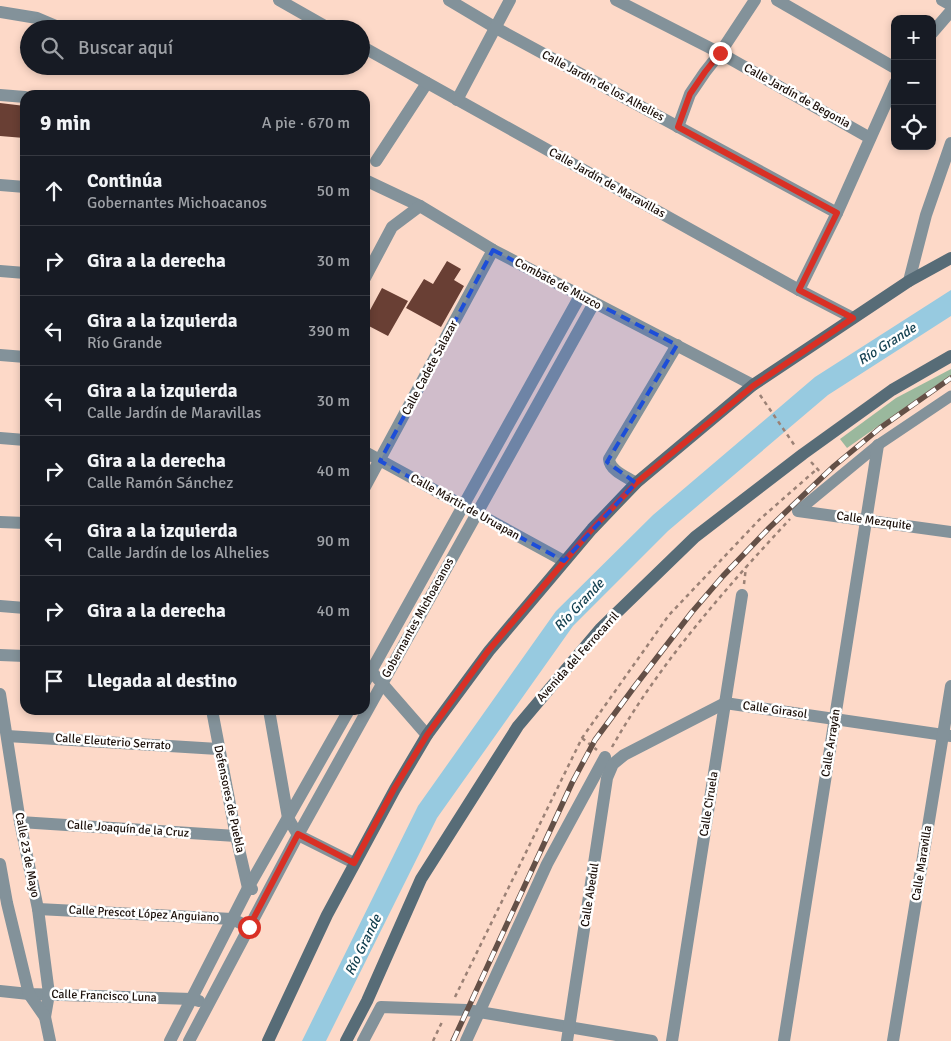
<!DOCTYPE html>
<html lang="es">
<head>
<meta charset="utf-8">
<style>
  :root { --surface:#171b24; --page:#20242c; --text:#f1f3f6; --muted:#9ea1a6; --line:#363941 }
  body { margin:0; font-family:Signika,sans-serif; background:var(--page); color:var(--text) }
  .controls { position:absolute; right:15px; top:15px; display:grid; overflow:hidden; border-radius:10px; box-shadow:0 2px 8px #0003 }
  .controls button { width:45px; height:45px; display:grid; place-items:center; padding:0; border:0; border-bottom:1px solid var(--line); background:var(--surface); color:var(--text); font:25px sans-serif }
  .stop { position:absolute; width:15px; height:15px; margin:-11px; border:4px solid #d93025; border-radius:50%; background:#fff }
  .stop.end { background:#d93025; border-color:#fff; box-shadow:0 1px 5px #0008 }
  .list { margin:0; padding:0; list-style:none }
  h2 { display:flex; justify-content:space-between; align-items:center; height:65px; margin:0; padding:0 20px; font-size:21px }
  h2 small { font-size:16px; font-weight:400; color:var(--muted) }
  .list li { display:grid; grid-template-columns:32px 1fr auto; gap:15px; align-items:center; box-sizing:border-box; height:70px; padding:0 20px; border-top:1px solid var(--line) }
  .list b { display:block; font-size:19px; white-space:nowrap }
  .list p { margin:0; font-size:16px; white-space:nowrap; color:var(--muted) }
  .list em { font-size:16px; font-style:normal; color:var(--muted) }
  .icon { flex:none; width:28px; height:28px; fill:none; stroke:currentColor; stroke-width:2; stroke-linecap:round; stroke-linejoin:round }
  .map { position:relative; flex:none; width:951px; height:1041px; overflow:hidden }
  .search { position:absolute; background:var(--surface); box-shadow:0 2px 8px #0003; left:20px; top:20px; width:350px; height:55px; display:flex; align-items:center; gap:12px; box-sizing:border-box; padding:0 18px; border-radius:28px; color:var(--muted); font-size:19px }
  .panel { position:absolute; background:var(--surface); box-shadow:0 2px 8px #0003; left:20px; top:90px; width:350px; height:625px; border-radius:15px }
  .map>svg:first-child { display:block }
  .green { fill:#9ab89d }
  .water { fill:#97cae0 }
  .building { fill:#693f34 }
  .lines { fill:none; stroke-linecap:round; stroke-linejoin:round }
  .path { stroke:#9b8175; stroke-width:2.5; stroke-dasharray:4 4; stroke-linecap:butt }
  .pedestrian { stroke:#83929a; stroke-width:11 }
  .minor { stroke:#83929a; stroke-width:12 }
  .tertiary { stroke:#83929a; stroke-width:12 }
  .secondary { stroke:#576c77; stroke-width:12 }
  .rail-casing { stroke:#645047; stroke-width:5.5 }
  .rail { stroke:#fff; stroke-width:4; stroke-dasharray:11; stroke-linecap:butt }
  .route { stroke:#d93025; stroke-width:6 }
  .marked { fill:#1d4ed8; fill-opacity:0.2; stroke:#1d4ed8; stroke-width:4; stroke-dasharray:10 6; stroke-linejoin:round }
  .labels { text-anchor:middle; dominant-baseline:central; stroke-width:5; stroke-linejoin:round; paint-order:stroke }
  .street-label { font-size:12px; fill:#1b0f09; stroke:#fff }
  .water-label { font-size:14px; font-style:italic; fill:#123f4f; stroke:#fff }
</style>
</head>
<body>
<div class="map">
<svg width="951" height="1041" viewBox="0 0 951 1041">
  <rect width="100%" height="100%" fill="#fdd9c8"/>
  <polygon class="green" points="951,369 951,375 847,448 840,439 896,398"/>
  <polygon class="water" points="951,290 951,316 828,395 668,531 573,626 437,818 326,1041 302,1041 418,806 556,611 653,515 815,377"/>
  <g class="building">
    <polygon points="0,103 25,106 24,138 0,136"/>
    <polygon points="447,261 461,269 454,280 464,286 441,327 406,308 424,279 433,284"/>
    <polygon points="382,288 408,301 388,336 365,324 365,309 369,312"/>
  </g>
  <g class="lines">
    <g class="path">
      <polyline points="760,395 795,446"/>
      <polyline points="811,462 823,475"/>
      <polyline points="744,584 746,567"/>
      <polyline points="582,738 597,750"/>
      <path d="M612 747C659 664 725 589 790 519"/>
      <polyline points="455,997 582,738 669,615 759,520 817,469"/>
      <polyline points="433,1041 442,1022"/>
    </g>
    <polyline class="pedestrian" points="798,511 878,445 951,396"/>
    <g class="minor">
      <polyline points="449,0 496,28 837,213"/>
      <polyline points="616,0 720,53 870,138"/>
      <polyline points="777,0 895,68"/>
      <polyline points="942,0 951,5"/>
      <polyline points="0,12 37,18 63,29"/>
      <polyline points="932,33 951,11"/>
      <polyline points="0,95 25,97"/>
      <polyline points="457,100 510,0"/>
      <polyline points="678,127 690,94 705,72 720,53 755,0"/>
      <polyline points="376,161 427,83"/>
      <polyline points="365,180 420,206 493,250 753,385"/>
      <polyline points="0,185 25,187"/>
      <polyline points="0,271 25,273"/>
      <polyline points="365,278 392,227 420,206"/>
      <polyline points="909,281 926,215 951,143"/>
      <polyline points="799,290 837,213 895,83"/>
      <polyline points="0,355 25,357"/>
      <polyline points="0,438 25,440"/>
      <polyline points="365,452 564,561"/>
      <path d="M636 483C627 477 610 471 609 459L677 345"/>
      <polyline points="365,487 493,250"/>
      <polyline points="798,511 951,532"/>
      <polyline points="0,522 25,523"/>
      <polyline points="0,606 25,608"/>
      <polyline points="0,655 25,656"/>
      <polyline points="365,664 427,735"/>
      <polyline points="365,682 580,296"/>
      <polyline points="212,710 236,836 248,888 252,889"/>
      <polyline points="269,710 288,818 298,835 354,863"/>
      <polyline points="7,736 218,749"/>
      <polyline points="20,822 236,836"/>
      <polyline points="38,909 232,919 249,927"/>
      <polyline points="0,991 29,994 192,999 199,1001"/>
      <polyline points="170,1041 248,888 349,710"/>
      <polyline points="189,1041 298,835 594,303"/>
      <polyline points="363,1041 381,1007 467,1010 652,1041"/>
      <polyline points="466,1041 547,864 605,757"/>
      <polyline points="567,1041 607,778 613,764 624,755 725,703 951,736"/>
      <polyline points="672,1041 742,595"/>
      <polyline points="784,1041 878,445"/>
      <polyline points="893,1041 951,686"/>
    </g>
    <g class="tertiary">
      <polyline points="279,0 330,29"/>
      <polyline points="361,46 799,290 853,318"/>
      <polyline points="0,694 20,822 38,909 49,994 45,1017"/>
      <polyline points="0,864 7,903 29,994 45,1017 50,1041"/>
    </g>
    <g class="secondary">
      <polyline points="268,1041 327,915 395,789 427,735 489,651 592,529 636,483 753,385 909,281 951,258"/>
      <polyline points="346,1041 367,1001 421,879 518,726 600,629 695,537 803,454 892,390 951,356"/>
    </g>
    <g class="rail-casing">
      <polyline id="rail" points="453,1041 572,783 595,740 635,686 692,612 723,576 769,528 834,466 880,428 951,378"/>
    </g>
    <use href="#rail" class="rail"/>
  </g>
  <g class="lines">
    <polyline class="route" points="249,927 298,834 354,863 394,789 427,735 488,651 592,529 636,483 753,386 853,318 799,290 837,213 678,127 690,94 705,72 720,53"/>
  </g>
  <path class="marked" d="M493 250 677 345 607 462 636 483 564 561 380 461Z"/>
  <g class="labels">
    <g class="street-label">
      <text transform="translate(603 86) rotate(28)">Calle Jardín de los Alhelies</text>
      <text transform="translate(797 96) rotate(29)">Calle Jardín de Begonia</text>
      <text transform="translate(607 183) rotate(29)">Calle Jardín de Maravillas</text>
      <text transform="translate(558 284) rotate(28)">Combate de Muzco</text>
      <text transform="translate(430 368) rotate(-62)">Calle Cadete Salazar</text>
      <text transform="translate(465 507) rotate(29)">Calle Mártir de Uruapan</text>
      <text transform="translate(874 521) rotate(8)">Calle Mezquite</text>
      <text transform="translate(418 618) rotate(-61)">Gobernantes Michoacanos</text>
      <text transform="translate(578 657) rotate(-48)">Avenida del Ferrocarril</text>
      <text transform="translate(775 710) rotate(8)">Calle Girasol</text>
      <text transform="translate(113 742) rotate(4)">Calle Eleuterio Serrato</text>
      <text transform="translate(831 743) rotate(-81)">Calle Arrayán</text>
      <text transform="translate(229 799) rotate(78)">Defensores de Puebla</text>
      <text transform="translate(709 804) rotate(-81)">Calle Ciruela</text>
      <text transform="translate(128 829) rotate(4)">Calle Joaquín de la Cruz</text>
      <text transform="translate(27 855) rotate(79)">Calle 23 de Mayo</text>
      <text transform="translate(922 863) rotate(-81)">Calle Maravilla</text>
      <text transform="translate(590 895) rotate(-81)">Calle Abedul</text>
      <text transform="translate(144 914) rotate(3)">Calle Prescot López Anguiano</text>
      <text transform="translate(104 996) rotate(2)">Calle Francisco Luna</text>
    </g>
    <g class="water-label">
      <text transform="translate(887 344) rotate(-32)">Río Grande</text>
      <text transform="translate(579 605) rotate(-47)">Río Grande</text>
      <text transform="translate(363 945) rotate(-64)">Río Grande</text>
    </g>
  </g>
</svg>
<div class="controls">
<button>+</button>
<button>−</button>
<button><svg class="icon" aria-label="locate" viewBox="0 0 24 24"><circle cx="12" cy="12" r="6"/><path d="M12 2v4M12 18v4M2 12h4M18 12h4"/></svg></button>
</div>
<div class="stop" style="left:249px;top:927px"></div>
<div class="stop end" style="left:720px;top:53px"></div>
<div class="search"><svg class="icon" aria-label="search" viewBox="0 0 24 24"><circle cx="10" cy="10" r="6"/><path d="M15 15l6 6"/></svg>Buscar aquí</div>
<section class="panel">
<h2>9 min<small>A pie · 670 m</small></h2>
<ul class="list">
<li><svg class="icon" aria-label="ahead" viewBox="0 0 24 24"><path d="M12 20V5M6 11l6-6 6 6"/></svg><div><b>Continúa</b><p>Gobernantes Michoacanos</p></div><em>50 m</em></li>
<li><svg class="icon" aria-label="right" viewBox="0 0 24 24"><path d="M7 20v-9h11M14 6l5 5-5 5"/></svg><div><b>Gira a la derecha</b></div><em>30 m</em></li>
<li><svg class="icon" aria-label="left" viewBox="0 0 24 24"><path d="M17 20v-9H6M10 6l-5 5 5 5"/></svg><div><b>Gira a la izquierda</b><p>Río Grande</p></div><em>390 m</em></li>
<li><svg class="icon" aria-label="left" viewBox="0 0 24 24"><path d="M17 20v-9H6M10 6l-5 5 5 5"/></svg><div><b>Gira a la izquierda</b><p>Calle Jardín de Maravillas</p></div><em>30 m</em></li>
<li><svg class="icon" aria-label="right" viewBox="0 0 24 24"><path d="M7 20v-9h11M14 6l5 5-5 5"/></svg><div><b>Gira a la derecha</b><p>Calle Ramón Sánchez</p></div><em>40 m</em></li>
<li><svg class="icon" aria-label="left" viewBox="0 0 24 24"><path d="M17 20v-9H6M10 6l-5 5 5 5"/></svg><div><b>Gira a la izquierda</b><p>Calle Jardín de los Alhelies</p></div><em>90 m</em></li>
<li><svg class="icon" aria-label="right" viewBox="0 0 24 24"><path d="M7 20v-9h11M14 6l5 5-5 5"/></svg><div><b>Gira a la derecha</b></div><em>40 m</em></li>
<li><svg class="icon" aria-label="arrive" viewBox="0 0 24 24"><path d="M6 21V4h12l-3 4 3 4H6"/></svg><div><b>Llegada al destino</b></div></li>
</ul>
</section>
</div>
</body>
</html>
